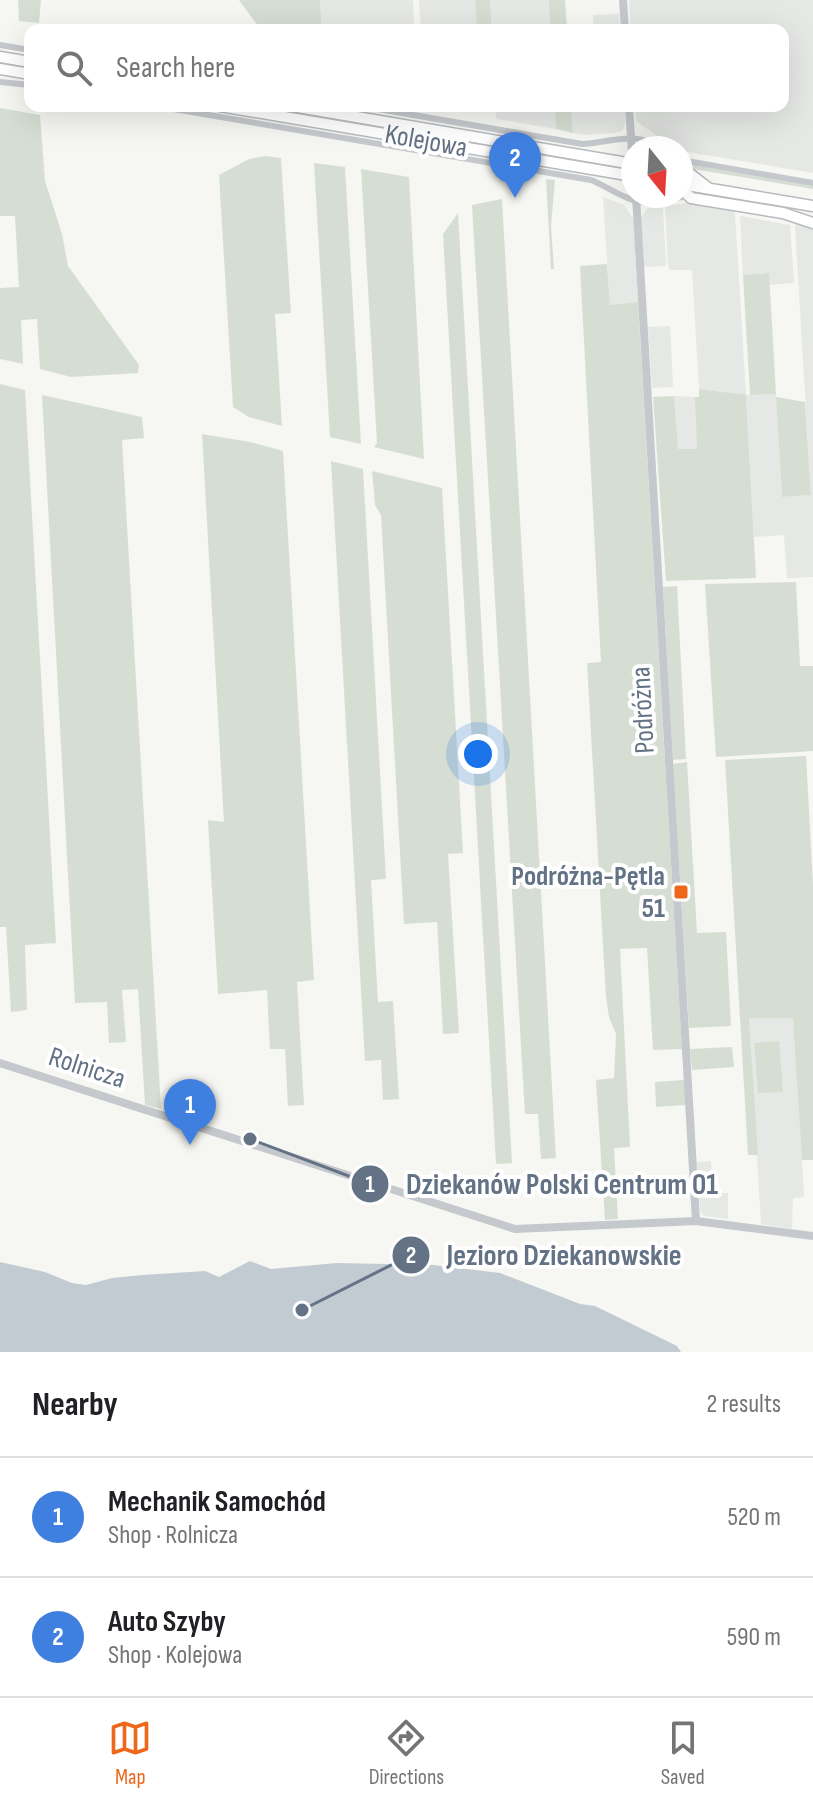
<!DOCTYPE html>
<html lang="en">
<head>
<meta charset="utf-8">
<style>
  :root { --surface:#fff; --page:#f2f2f2; --text:#202124; --muted:#757577; --line:#e0e0e0; --accent:#ed681b }
  body { margin:0; font-family:"Sofia Sans Condensed",sans-serif; background:var(--page); color:var(--text) }
  .compass { position:absolute; left:621px; top:136px; width:72px; height:72px; border-radius:50%; background:var(--surface); box-shadow:0 8px 32px #0002; rotate:162deg }
  .you { position:absolute; left:478px; top:754px; width:28px; height:28px; margin:-20px; border:6px solid #fff; border-radius:50%; background:#1a73e8; box-shadow:0 0 0 12px #1a73e833 }
  .badge { display:grid; place-items:center; width:52px; height:52px; border-radius:50%; background:var(--accent); color:#fff; font-size:26px; font-weight:700 }
  .pin { position:absolute; translate:-50% -66px; filter:drop-shadow(0 2px 4px #0008) }
  .pin::after { content:''; position:absolute; top:42px; width:28px; height:24px; background:inherit; clip-path:polygon(0 0,100% 0,50% 100%) }
  .list { margin:0; padding:0; list-style:none }
  h2 { display:flex; justify-content:space-between; align-items:center; height:104px; margin:0; padding:0 32px; font-size:34px }
  h2 small { font-size:26px; font-weight:400; color:var(--muted) }
  .list li { display:grid; grid-template-columns:52px 1fr auto; gap:24px; align-items:center; box-sizing:border-box; height:120px; padding:0 32px; border-top:2px solid var(--line) }
  .list b { display:block; font-size:30px; white-space:nowrap }
  .list p { margin:0; font-size:26px; white-space:nowrap; color:var(--muted) }
  .list em { font-size:26px; font-style:normal; color:var(--muted) }
  .icon { flex:none; width:44px; height:44px; fill:none; stroke:currentColor; stroke-width:2; stroke-linecap:round; stroke-linejoin:round }
  .map { position:relative; flex:none; width:813px; height:1352px; overflow:hidden }
  .search { position:absolute; background:var(--surface); box-shadow:0 8px 32px #0002; left:24px; right:24px; top:24px; height:88px; display:flex; align-items:center; gap:20px; box-sizing:border-box; padding:0 28px; border-radius:16px; color:var(--muted); font-size:30px }
  .sheet { height:344px; background:var(--surface) }
  nav { display:flex; justify-content:space-around; align-items:center; box-sizing:border-box; height:112px; border-top:2px solid var(--line); background:var(--surface); font-size:22px; color:var(--muted) }
  nav a { display:grid; justify-items:center; gap:4px }
  nav .on { color:var(--accent) }
  .map>svg:first-child { display:block }
  .built { fill:#e6e8e6 }
  .green { fill:#d6ded3 }
  .water { fill:#c3cbd2 }
  .lines { fill:none; stroke-linecap:round; stroke-linejoin:round }
  .trunk-casing { stroke:#b7babe; stroke-width:13 }
  .minor { stroke:#c5c8cc; stroke-width:6 }
  .tertiary { stroke:#c5c8cc; stroke-width:8 }
  .trunk { stroke:#fff; stroke-width:10 }
  .poi-dot { fill:#ed681b; stroke:#fff; stroke-width:3 }
  .labels { text-anchor:middle; dominant-baseline:central; stroke-width:8; stroke-linejoin:round; paint-order:stroke }
  .street-label { font-size:28px; fill:#637285; stroke:#fff }
  .poi-label { font-size:28px; font-weight:bold; fill:#637285; stroke:#fff; text-anchor:end }
  .leader { fill:none; stroke:#637285; stroke-width:3 }
  .callout-dot { fill:#637285; stroke:#fff; stroke-width:3 }
  .mark-label { font-size:24px; text-anchor:middle; font-weight:bold; fill:#fff }
  .callout-label { font-size:30px; text-anchor:middle; font-weight:bold; fill:#637285; stroke:#fff; stroke-width:8; stroke-linejoin:round; paint-order:stroke }
</style>
</head>
<body>
<div class="map">
<svg width="813" height="1352" viewBox="0 0 813 1352">
  <rect width="100%" height="100%" fill="#f6f6f2"/>
  <g class="built">
    <polygon points="320,0 413,0 414,30 322,30"/>
    <polygon points="419,0 475,0 477,30 421,30"/>
    <polygon points="490,0 549,0 550,30 492,30"/>
    <polygon points="629,0 813,0 813,173 681,151 681,148 674,148 636,121 635,106 783,106 783,30 631,30"/>
    <polygon points="619,14 620,30 594,30 593,15"/>
    <polygon points="496,106 555,106 556,129 496,119"/>
    <polygon points="571,106 625,106 625,124 622,131 614,133 588,135 573,133"/>
    <polygon points="603,197 624,205 634,220 638,302 610,305"/>
    <polygon points="688,203 733,210 735,215 746,395 776,394 782,497 811,495 795,225 813,228 813,577 787,578 784,535 754,537 746,396 699,389 692,270 670,270 668,266 665,206"/>
    <polygon points="663,206 666,266 644,267 641,219 646,209"/>
    <polygon points="740,216 790,225 794,283 770,285 768,273 743,275"/>
    <polygon points="670,326 673,387 652,388 648,327"/>
    <polygon points="674,396 695,397 696,400 697,449 677,450"/>
    <polygon points="749,1017 794,1018 804,1197 793,1198 792,1229 761,1224"/>
    <polygon points="711,1161 713,1193 728,1193 728,1219 704,1216 700,1211 697,1162"/>
  </g>
  <g class="green">
    <polygon points="18,0 41,0 39,23 19,21"/>
    <polygon points="239,0 320,0 322,30 261,30"/>
    <polygon points="475,0 490,0 492,30 477,30"/>
    <polygon points="549,0 565,0 567,30 550,30"/>
    <polygon points="555,106 571,106 573,133 556,129"/>
    <polygon points="0,108 40,115 45,181 62,234 68,266 139,365 138,373 71,377 40,369 37,319 21,320 23,364 0,359 0,288 19,287 15,216 0,216"/>
    <polygon points="265,156 281,158 291,313 275,314 282,426 249,417 233,407 219,175 249,159"/>
    <polygon points="314,163 345,167 361,444 330,437"/>
    <polygon points="681,163 813,186 813,189 681,167"/>
    <polygon points="361,169 409,177 424,459 374,447 377,443"/>
    <polygon points="546,179 555,180 551,226 554,269 551,269"/>
    <polygon points="502,199 556,1158 541,1159 538,1114 525,1114 472,205"/>
    <polygon points="458,213 512,1163 496,1164 443,234"/>
    <polygon points="607,264 610,305 638,302 682,1049 653,1050 647,948 620,949 630,1147 614,1148 618,1219 605,1220 596,1080 614,1078 616,1034 609,1017 606,997 587,663 601,662 580,266"/>
    <polygon points="769,273 776,394 750,395 743,275"/>
    <polygon points="0,384 25,390 56,943 25,945 27,1010 11,1012 6,927 0,927"/>
    <polygon points="699,389 746,395 756,578 666,581 653,397 674,396 678,449 697,449 695,397 699,397"/>
    <polygon points="42,395 142,417 144,438 122,440 161,1109 145,1105 138,989 122,990 126,1042 109,1043 107,1002 75,1003"/>
    <polygon points="776,397 805,402 811,495 782,497"/>
    <polygon points="202,434 250,442 283,451 314,980 297,982 304,1105 288,1106 285,1049 270,1049 267,990 218,994 208,820 224,822"/>
    <polygon points="331,461 363,469 386,879 371,880 378,1002 393,1001 399,1099 383,1100 381,1060 365,1061"/>
    <polygon points="372,471 442,488 463,853 448,854 459,1033 443,1034 437,922 404,924 381,515 375,505"/>
    <polygon points="796,582 800,666 813,666 813,751 716,757 705,584"/>
    <polygon points="677,586 686,759 673,760 663,587"/>
    <polygon points="806,756 813,885 813,1160 802,1160 793,1018 749,1018 758,1155 748,1155 725,760"/>
    <polygon points="687,762 697,933 726,932 731,1026 689,1028 673,764"/>
    <polygon points="779,1041 783,1092 758,1093 754,1043"/>
    <polygon points="732,1047 734,1067 692,1070 690,1049"/>
    <polygon points="684,1080 686,1105 656,1107 655,1082"/>
  </g>
  <polygon class="water" points="250,1261 271,1269 337,1263 433,1265 500,1273 580,1304 595,1306 677,1346 681,1352 0,1352 0,1262 45,1272 72,1283 86,1285 112,1278 143,1275 205,1271 219,1277"/>
  <g class="lines">
    <g class="trunk-casing">
      <g id="trunk">
        <polyline points="0,57 30,62"/>
        <polyline points="0,69 30,74"/>
        <polyline points="220,106 633,176"/>
        <polyline points="292,106 633,164"/>
        <polyline points="681,172 690,174 708,188"/>
        <polyline points="681,184 813,206"/>
        <polyline points="681,188 691,198 783,213 813,223"/>
      </g>
    </g>
    <g class="minor">
      <polyline points="0,45 30,50"/>
      <polyline points="0,82 30,85"/>
      <path d="M156 106 591 180C611 188 627 203 650 202 663 202 674 196 688 197"/>
      <path d="M361 106 582 144C609 143 636 130 659 148"/>
      <polyline points="681,160 813,183"/>
    </g>
    <g class="tertiary">
      <polyline points="623,0 625,30"/>
      <polyline points="629,106 633,168"/>
      <polyline points="636,196 696,1221"/>
      <polyline points="0,1063 515,1229 696,1221 813,1236"/>
    </g>
    <use href="#trunk" class="trunk"/>
  </g>
  <rect class="poi-dot" x="673" y="884" width="16" height="16" rx="4"/>
  <g class="labels">
    <g class="street-label">
      <text transform="translate(426 141) rotate(10)">Kolejowa</text>
      <text transform="translate(643 710) rotate(-93)">Podróżna</text>
      <text transform="translate(87 1068) rotate(18)">Rolnicza</text>
    </g>
    <g class="poi-label">
      <text x="665" y="876">Podróżna-Pętla<tspan x="665" dy="32">51</tspan></text>
    </g>
  </g>
  <path class="leader" d="M250 1139L370 1184M302 1310L411 1255"/>
  <g class="callout-dot">
    <circle cx="250" cy="1139" r="8"/>
    <circle cx="302" cy="1310" r="8"/>
    <circle cx="370" cy="1184" r="20"/>
    <circle cx="411" cy="1255" r="20"/>
  </g>
  <g class="mark-label">
    <text x="370" y="1192">1</text>
    <text x="411" y="1263">2</text>
  </g>
  <g class="callout-label">
    <text x="562" y="1194">Dziekanów Polski Centrum 01</text>
    <text x="564" y="1265">Jezioro Dziekanowskie</text>
  </g>
</svg>
<svg class="compass" viewBox="-18 -18 36 36"><path d="M0-13l5 13h-10z" fill="#e53935"/><path d="M0 13l5-13h-10z" fill="#757577"/></svg>
<div class="you"></div>
<div class="pin badge" style="left:190px;top:1145px;background:#3f7fe0">1</div>
<div class="pin badge" style="left:515px;top:198px;background:#3f7fe0">2</div>
<div class="search"><svg class="icon" aria-label="search" viewBox="0 0 24 24"><circle cx="10" cy="10" r="6"/><path d="M15 15l6 6"/></svg>Search here</div>
</div>
<section class="sheet">
<h2>Nearby<small>2 results</small></h2>
<ul class="list">
<li><span class="badge" style="background:#3f7fe0">1</span><div><b>Mechanik Samochód</b><p>Shop · Rolnicza</p></div><em>520 m</em></li>
<li><span class="badge" style="background:#3f7fe0">2</span><div><b>Auto Szyby</b><p>Shop · Kolejowa</p></div><em>590 m</em></li>
</ul>
</section>
<nav>
<a class="on"><svg class="icon" aria-label="map" viewBox="0 0 24 24"><path d="M3 6l6-2 6 2 6-2v14l-6 2-6-2-6 2zM9 4v14M15 6v14"/></svg>Map</a>
<a><svg class="icon" aria-label="directions" viewBox="0 0 24 24"><path d="M12 3l9 9-9 9-9-9zM9 14v-3h6M13 9l2 2-2 2"/></svg>Directions</a>
<a><svg class="icon" aria-label="saved" viewBox="0 0 24 24"><path d="M7 4h10v16l-5-4-5 4z"/></svg>Saved</a>
</nav>
</body>
</html>
